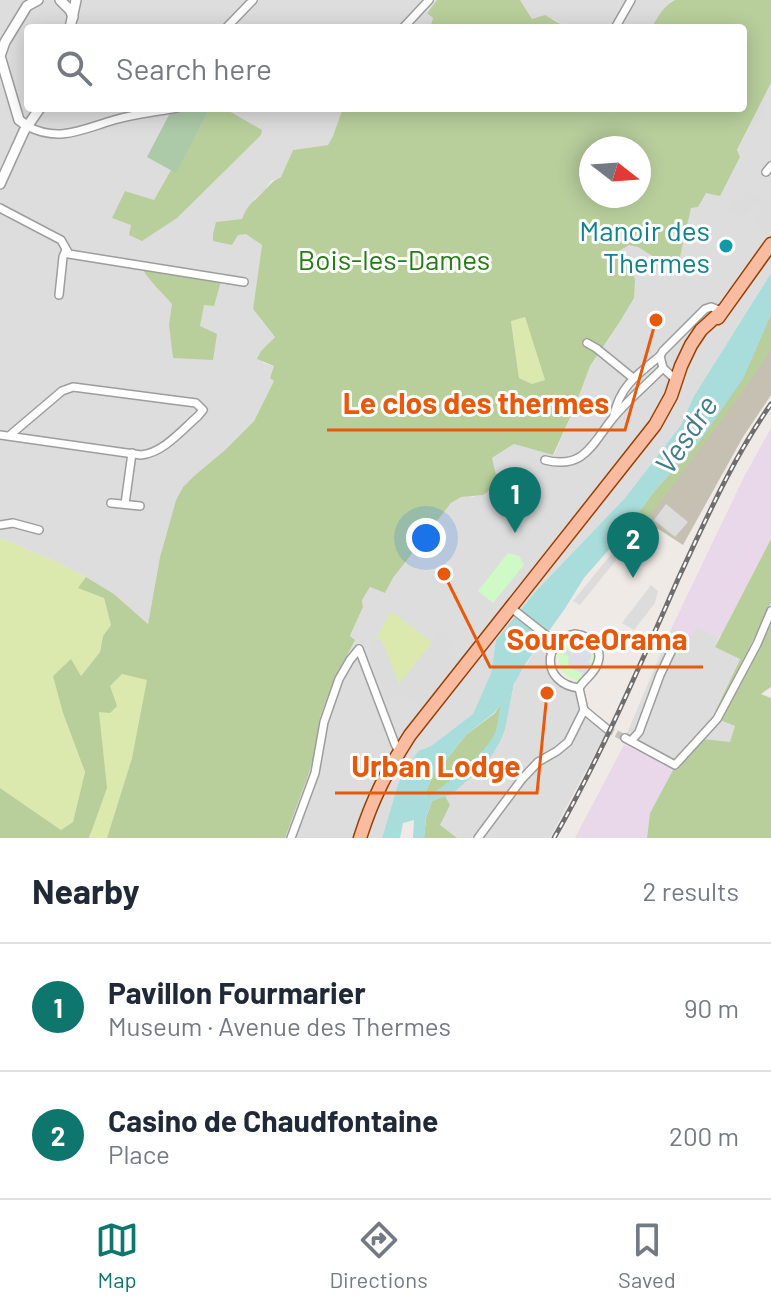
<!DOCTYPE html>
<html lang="en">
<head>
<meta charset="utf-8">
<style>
  :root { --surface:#fff; --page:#f2f2f3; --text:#1f2937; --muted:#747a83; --line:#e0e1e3; --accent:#0f766e }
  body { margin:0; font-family:Barlow,sans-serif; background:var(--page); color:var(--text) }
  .compass { position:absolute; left:579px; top:136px; width:72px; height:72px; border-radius:50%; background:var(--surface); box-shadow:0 4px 20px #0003; rotate:107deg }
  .you { position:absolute; left:426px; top:538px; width:28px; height:28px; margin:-20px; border:6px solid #fff; border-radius:50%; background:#1a73e8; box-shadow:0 0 0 12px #1a73e833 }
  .badge { display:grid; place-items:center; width:52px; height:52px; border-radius:50%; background:var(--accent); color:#fff; font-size:26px; font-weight:700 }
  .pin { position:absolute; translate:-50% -66px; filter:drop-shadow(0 2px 4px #0008) }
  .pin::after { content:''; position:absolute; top:42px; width:28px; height:24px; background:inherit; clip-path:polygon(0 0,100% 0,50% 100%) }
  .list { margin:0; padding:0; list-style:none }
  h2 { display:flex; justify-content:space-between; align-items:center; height:104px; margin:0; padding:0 32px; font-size:34px }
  h2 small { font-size:26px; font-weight:400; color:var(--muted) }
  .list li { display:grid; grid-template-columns:52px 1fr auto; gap:24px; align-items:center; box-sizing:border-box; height:128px; padding:0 32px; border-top:2px solid var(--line) }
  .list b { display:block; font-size:30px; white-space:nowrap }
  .list p { margin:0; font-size:26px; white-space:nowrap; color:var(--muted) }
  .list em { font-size:26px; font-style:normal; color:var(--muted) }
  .icon { flex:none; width:44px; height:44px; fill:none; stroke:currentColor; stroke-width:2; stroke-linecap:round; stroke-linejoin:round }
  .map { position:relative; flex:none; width:771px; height:838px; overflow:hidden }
  .search { position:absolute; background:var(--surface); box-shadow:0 4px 20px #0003; left:24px; right:24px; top:24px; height:88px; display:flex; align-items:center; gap:20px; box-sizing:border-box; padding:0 28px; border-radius:8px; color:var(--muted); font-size:30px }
  .sheet { height:360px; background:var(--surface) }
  nav { display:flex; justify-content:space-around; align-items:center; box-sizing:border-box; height:112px; border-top:2px solid var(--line); background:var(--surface); font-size:22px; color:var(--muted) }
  nav a { display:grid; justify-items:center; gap:4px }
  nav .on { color:var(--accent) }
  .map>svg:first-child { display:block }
  .residential { fill:#dedddd }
  .industrial { fill:#e8d8e9 }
  .construction { fill:#c5c0b2 }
  .grass { fill:#dbe9ae }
  .forest { fill:#b8cf9c; fill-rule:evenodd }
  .cemetery { fill:#acc9a8 }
  .park { fill:#cff9c5 }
  .parking { fill:#dcdcdc }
  .plaza { fill:#dbdee6 }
  .water { fill:#a8dddb; fill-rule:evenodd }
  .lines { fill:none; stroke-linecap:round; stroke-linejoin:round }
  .minor-tunnel { stroke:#c6c2be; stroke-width:7; stroke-dasharray:7 3.5; stroke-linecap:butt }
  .minor-casing { stroke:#9d9d9d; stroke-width:10 }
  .tertiary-casing { stroke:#9d9d9d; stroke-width:12 }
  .primary-casing { stroke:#993f03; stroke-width:15 }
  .minor { stroke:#fff; stroke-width:7 }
  .tertiary { stroke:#fff; stroke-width:9 }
  .primary { stroke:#fabca1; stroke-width:12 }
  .rail-casing { stroke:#6e6e6e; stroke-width:5 }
  .rail { stroke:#fff; stroke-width:2; stroke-dasharray:6; stroke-linecap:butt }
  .culture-dot { fill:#0f9aa8; stroke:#fff; stroke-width:3 }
  .labels { text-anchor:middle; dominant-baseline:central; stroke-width:6; stroke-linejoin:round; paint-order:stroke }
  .culture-label { font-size:28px; fill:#0d838f; stroke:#fff; text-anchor:end }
  .park-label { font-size:28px; fill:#227e0e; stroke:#fff }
  .water-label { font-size:30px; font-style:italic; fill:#417d8f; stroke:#fff }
  .leader { fill:none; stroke:#e8590c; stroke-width:3 }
  .callout-dot { fill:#e8590c; stroke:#fff; stroke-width:3 }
  .callout-label { font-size:30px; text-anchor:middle; font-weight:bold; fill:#e8590c; stroke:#fff; stroke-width:6; stroke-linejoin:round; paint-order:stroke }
</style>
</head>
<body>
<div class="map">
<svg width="771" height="838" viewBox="0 0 771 838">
  <rect width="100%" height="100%" fill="#f0eae6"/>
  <g class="residential">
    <polygon points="0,0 437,0 427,12 433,18 430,28 28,28 28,108 210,108 176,173 171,171 154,201 126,191 132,225 262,130 224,108 343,108 333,136 328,145 293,150 281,177 271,181 264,192 254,199 238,235 246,233 262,245 253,309 275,337 261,351 263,363 274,366 274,381 254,421 225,450 194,476 183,487 176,500 160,557 148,624 114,594 86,577 50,559 0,538"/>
    <polygon points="520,0 675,0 671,1 656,19 651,28 567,28 554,19 532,19"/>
    <polygon points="771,83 771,273 694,396 681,425 625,498 536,591 496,640 491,673 473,714 431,746 418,751 399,781 382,838 285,838 309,773 316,749 320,717 332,685 354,639 350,637 363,607 362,600 370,587 385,593 393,578 451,503 460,497 468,496 474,497 497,479 491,459 514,444 554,455 574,409 590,366 619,323 614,254 628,244 638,247 673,269 679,262 691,207 740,157 737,151"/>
    <polygon points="696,626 719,637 715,647 740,658 714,714 720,720 735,726 730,743 703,739 680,767 627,733 672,627 691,636"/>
    <polygon points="543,640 549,645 551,674 555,681 577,694 580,712 606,733 550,838 424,838 432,801 477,772 501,740 516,679"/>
  </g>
  <g class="industrial">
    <polygon points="771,428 771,539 720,637 696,627 691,637 672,627 745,475"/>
    <polygon points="624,745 653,758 673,770 650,813 647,838 575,838"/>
  </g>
  <polygon class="construction" points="771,315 771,395 743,437 683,545 646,521 638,513 699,442"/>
  <g class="grass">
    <polygon points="525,317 545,380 532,384 519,378 511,320"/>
    <polygon points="0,538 50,559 86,577 79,588 104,598 111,625 103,636 100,652 80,677 63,713 85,772 73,822 61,830 0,788"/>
    <polygon points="391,611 432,643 399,685 381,639 376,640 376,638"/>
    <polygon points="122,674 148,679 132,758 107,838 89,838 91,835 101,738 99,711 109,686"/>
  </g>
  <g class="forest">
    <polygon points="437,0 520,0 532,19 545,15 567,28 430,28 433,18 427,13"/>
    <path d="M675 0H771V83L737 150 740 157 720 196 706 193 698 207 691 208 679 262 673 269 638 247 629 245 614 254 633 271 635 280 634 298 619 323 590 366 574 409 553 455 514 444 492 458 497 479 496 486 483 495 461 497 451 503 393 578 385 593 370 587 362 600 363 607 350 636 355 640 332 685 320 717 316 749 309 773 285 838H107L132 758 147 680 122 674 110 686 117 706 110 713 99 712 107 788 89 838H0V788L61 830 73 822 85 772 63 713 53 676 71 659 81 676 100 652 103 636 111 625 104 598 78 588 86 577 114 594 148 624 160 557 176 500 183 487 194 476 225 450 254 421 274 381 270 378 274 366 257 359 261 351 275 337 253 309 262 245 246 234 238 235 232 245 213 241V234L216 222 242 219C249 202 253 203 264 191 271 184 272 181 281 177L293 150 328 145 333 136 343 108H743V28H651C657 18 665 4 675 0ZM591 148H639V196H591ZM525 317 545 380 532 384 519 378 511 321Z"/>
    <polygon points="210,108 224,108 262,130 261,135 177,218 142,241 129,235 131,225 112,218 125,191 154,200 171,170 176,172"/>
    <path d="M143 270 221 281 214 306 204 305 200 326 217 334 213 360 173 358 169 325 172 304C162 292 151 283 143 270Z"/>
    <polygon points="771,315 771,350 738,398 646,521 638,513 656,489 699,442 743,379"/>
    <polygon points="771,539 771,603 717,715 714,714 740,659 715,647"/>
    <polygon points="771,621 771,687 761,694 771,698 771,838 647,838 650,813 673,770 677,770 703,739 730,742 735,726 720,720"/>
    <path d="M502 702C499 712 499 725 495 734 486 754 447 784 429 797L425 793 436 769 445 761 466 735 495 713Z"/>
    <polygon points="445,796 450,805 440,825 457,838 424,838 426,818 432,801"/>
  </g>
  <polygon class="cemetery" points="192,108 210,108 176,173 147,157 170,113"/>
  <g class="park">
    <polygon points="508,553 519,556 524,565 493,603 478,591"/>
    <path d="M576 636 593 645 597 657 591 671 575 684V679C559 676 562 663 555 651L560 644Z"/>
  </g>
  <g class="parking">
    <polygon points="748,191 771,205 771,227 766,233 759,229 760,225 752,220 761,209 754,204 742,218 730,209 734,203 737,204"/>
    <polygon points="666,504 688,522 675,537 654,520"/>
    <polygon points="643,520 645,524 580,605 573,601 623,540"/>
    <polygon points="651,585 658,591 655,603 634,630 622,623"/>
    <polygon points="441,631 453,642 447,651 457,660 421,705 402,695 387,699 369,653 374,651 370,641 376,638 377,640 381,639 399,684"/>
  </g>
  <polygon class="plaza" points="576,636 579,636 580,642 582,637 590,642 583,645 588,646 591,652 591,658 588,662 596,665 594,667 591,666 592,669 591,671 587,668 589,672 582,678 582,673 570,668 568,663 569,657 557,647 560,644 572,654 577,650 578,643"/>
  <path class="water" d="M771 273V315L743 379 699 442 656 489 626 530 584 578 564 610 526 663 514 684 505 729 501 740 492 755 477 772 452 794 432 801 426 818 424 838H413L414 820 403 823 400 838H382L399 781 418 751 431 746 473 714 491 673 496 640 536 591 625 498 681 425 694 396ZM501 704C498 714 499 726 494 735 484 755 448 783 429 796L425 793 436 769 445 761 466 735 495 712Z"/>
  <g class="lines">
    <polyline class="minor-tunnel" points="607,729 625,738"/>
    <g class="minor-casing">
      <g id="minor">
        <polyline points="226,28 253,0"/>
        <polyline points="403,28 429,0"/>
        <polyline points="615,28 631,0"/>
        <path d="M27 126C59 143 83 129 114 120 134 114 156 112 177 108"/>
        <polyline points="766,172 771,166"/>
        <polyline points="0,208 61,240 69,254 244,282"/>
        <polyline points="59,295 63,257 66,250"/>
        <polyline points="587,343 596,348 633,378"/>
        <polyline points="677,381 663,368 660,356 663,351 705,309 711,307 722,311"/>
        <path d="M614 415C620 386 638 374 660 356"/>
        <path d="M0 435 141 455C163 453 182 430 198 416L203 410 196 403 73 387 62 391 9 436"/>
        <path d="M545 460C584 470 592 444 613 418 628 400 647 384 663 368"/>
        <polyline points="111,503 140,506"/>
        <polyline points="125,504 132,453"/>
        <polyline points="0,525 13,523 39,530"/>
        <polyline points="510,607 557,644"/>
        <path d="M575 634C592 636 605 650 596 667 592 675 584 680 579 688 542 684 541 641 575 634Z"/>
        <polyline points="579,688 584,710"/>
        <polyline points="584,710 607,729"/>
        <polyline points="625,738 675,765 717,719 757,644 771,611"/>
        <polyline points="631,741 639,732 660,675 677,639"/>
        <polyline points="291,838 315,773 324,722 339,679 350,660 359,649 395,744 399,752"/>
        <polyline points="478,838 522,779 538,762 557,751 568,742 584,710"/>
      </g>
    </g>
    <g class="tertiary-casing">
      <g id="tertiary">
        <polyline points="60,0 70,10 73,17"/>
        <polyline points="70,28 76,0"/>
        <polyline points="27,126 19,120 0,56 5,42 27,6 38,0"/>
        <polyline points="0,184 24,131 40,108"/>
      </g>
    </g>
    <g class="primary-casing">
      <g id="primary">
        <polyline points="718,318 771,244"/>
        <path d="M360 838C373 797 387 771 410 735L655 425 671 396 681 366 691 345 701 330 722 311"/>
      </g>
    </g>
    <use href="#minor" class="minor"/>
    <use href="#tertiary" class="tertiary"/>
    <use href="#primary" class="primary"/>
    <g class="rail-casing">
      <path id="rail" d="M554 838C602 754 640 665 679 577 707 517 733 458 771 404"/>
    </g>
    <use href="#rail" class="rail"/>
  </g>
  <circle class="culture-dot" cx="726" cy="246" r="8"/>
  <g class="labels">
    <g class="culture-label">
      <text x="710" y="230">Manoir des<tspan x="710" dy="32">Thermes</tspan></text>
    </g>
    <g class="park-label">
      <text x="394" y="259">Bois-les-Dames</text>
    </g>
    <g class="water-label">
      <text transform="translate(685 434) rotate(-56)">Vesdre</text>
    </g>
  </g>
  <path class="leader" d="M656 320L625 430H327M444 574L490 667H703M547 693L537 793H335"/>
  <g class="callout-dot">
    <circle cx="656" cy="320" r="8"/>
    <circle cx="444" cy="574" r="8"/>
    <circle cx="547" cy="693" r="8"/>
  </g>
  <g class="callout-label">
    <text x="476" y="414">Le clos des thermes</text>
    <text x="597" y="650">SourceOrama</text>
    <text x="436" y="777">Urban Lodge</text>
  </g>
</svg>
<svg class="compass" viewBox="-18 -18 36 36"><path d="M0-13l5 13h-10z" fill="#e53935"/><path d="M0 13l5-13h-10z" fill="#747a83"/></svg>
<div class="you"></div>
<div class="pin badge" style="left:515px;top:533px">1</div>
<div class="pin badge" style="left:633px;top:578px">2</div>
<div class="search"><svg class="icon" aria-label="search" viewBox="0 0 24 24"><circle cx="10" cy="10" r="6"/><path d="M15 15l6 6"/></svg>Search here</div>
</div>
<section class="sheet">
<h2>Nearby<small>2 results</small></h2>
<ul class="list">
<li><span class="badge">1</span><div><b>Pavillon Fourmarier</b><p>Museum · Avenue des Thermes</p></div><em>90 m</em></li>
<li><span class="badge">2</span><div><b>Casino de Chaudfontaine</b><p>Place</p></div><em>200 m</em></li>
</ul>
</section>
<nav>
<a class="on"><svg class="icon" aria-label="map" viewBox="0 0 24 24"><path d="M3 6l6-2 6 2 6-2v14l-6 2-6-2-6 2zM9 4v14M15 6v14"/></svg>Map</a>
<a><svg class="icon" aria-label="directions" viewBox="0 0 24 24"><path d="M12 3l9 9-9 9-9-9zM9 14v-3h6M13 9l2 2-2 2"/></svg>Directions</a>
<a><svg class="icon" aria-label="saved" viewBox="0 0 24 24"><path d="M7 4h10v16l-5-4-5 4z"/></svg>Saved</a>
</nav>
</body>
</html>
